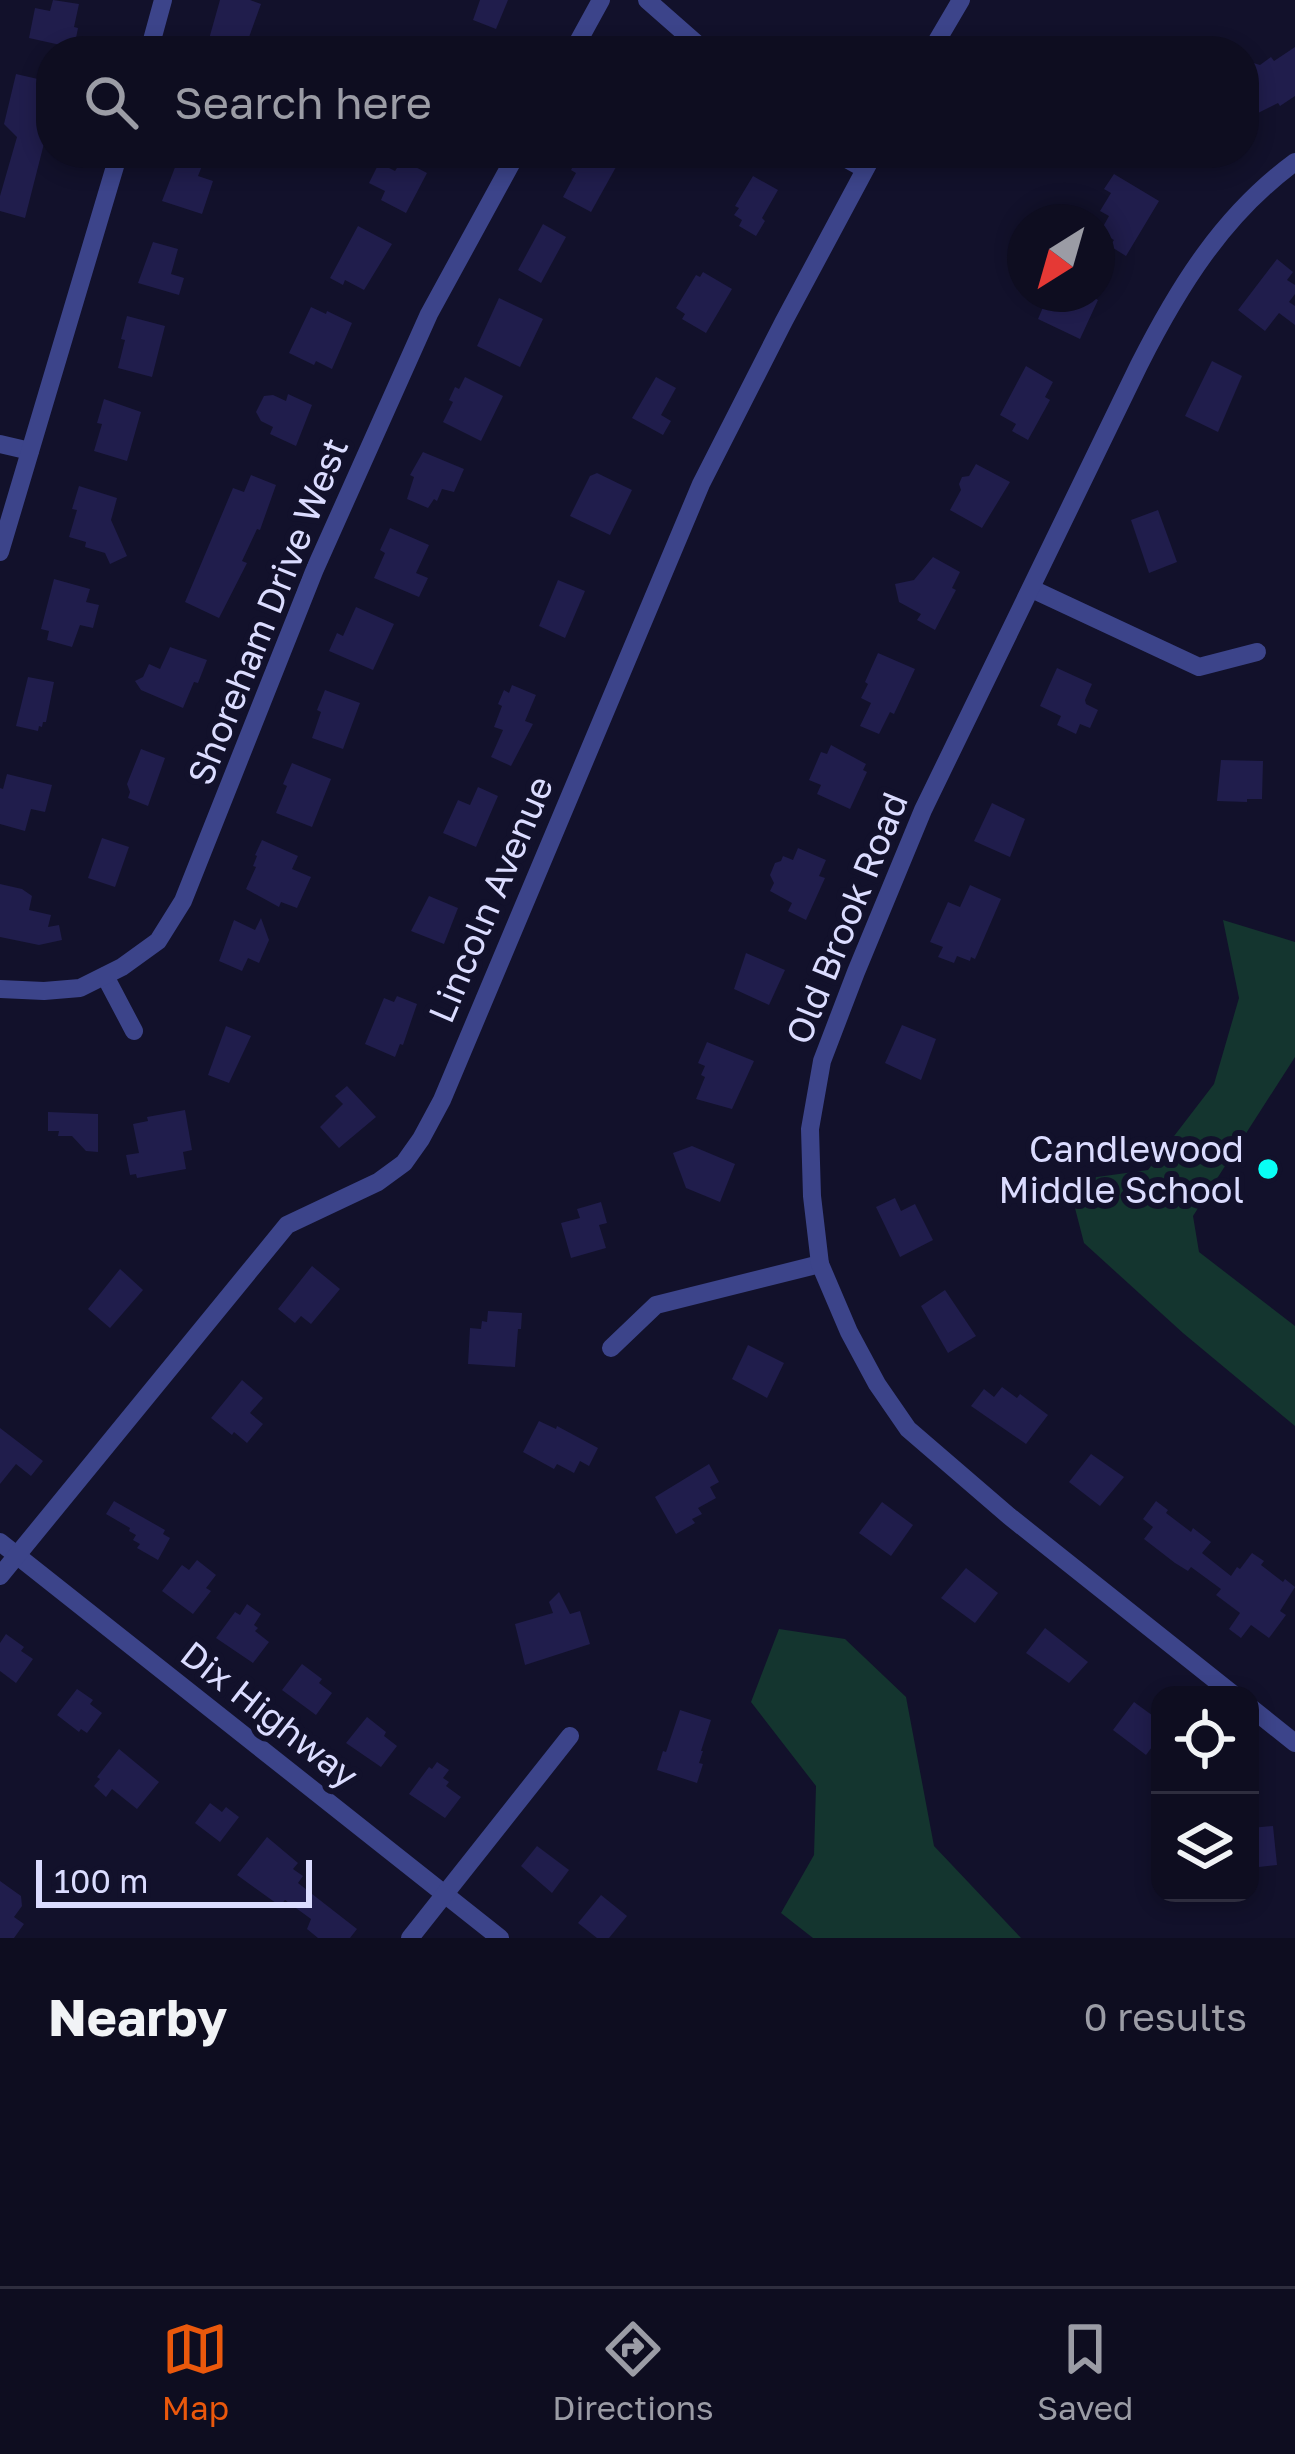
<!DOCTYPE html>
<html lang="en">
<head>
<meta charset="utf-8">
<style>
  :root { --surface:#0e0d20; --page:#171629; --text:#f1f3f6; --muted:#9b9ca5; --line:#2e2d3e; --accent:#ea580c }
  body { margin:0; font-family:"Golos Text",sans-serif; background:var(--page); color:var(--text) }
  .controls { position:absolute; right:36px; bottom:36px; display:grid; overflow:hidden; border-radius:24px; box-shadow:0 6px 18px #0003 }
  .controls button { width:108px; height:108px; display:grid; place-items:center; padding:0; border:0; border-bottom:3px solid var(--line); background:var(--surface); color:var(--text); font:60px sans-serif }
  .compass { position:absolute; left:1007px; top:204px; width:108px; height:108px; border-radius:50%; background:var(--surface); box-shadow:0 6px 18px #0003; rotate:217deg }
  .scale { position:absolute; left:36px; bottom:30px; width:276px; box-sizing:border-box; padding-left:12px; border:6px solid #dbdcff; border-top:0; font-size:33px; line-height:42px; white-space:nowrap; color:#dbdcff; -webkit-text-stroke:9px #12112b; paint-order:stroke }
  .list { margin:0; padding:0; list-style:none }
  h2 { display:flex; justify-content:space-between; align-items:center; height:156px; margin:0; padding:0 48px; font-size:51px }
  h2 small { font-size:39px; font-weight:400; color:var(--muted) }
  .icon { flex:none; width:66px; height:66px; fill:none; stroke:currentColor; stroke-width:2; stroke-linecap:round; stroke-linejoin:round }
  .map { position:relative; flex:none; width:1295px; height:1938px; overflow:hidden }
  .search { position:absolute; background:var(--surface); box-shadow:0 6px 18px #0003; left:36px; right:36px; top:36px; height:132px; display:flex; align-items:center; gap:30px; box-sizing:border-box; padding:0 42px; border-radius:48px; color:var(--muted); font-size:45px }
  .sheet { height:348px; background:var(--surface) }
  nav { display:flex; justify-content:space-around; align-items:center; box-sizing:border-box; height:168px; border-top:3px solid var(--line); background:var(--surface); font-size:33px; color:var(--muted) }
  nav a { display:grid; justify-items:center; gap:6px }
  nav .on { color:var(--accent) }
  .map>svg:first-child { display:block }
  .green { fill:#14352f }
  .building { fill:#201d4c }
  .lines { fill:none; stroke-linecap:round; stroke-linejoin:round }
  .minor { stroke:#3c448a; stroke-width:18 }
  .poi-dot { fill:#08fef5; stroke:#12112b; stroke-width:4.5 }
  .labels { text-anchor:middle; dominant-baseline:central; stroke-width:12; stroke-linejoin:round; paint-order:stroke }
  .street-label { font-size:36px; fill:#dbdcff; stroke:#12112b }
  .poi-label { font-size:36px; fill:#dbdcff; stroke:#12112b; text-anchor:end }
</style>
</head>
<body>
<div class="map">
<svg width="1295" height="1938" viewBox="0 0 1295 1938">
  <rect width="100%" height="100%" fill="#12112b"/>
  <g class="green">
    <polygon points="1223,920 1295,942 1295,1057 1193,1216 1199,1252 1295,1326 1295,1426 1183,1333 1084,1243 1068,1181 1148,1170 1214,1084 1239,998"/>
    <polygon points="779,1629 845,1639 906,1697 934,1846 1021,1938 813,1938 781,1913 814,1855 816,1786 751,1702"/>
  </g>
  <g class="building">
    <polygon points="53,0 79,4 74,27 78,28 74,48 29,38 35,8 50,11"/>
    <polygon points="220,0 250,0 261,4 244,51 209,39"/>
    <polygon points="480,0 508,0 496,29 473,20"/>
    <polygon points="1295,47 1295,96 1280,106 1278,103 1258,113 1244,93 1251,87 1244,76 1244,60 1260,65 1271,57 1274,61"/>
    <polygon points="16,74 51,82 51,116 25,218 0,211 0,196 17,137 4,124"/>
    <polygon points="580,153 590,153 616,167 591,212 563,197 576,173 571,170"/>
    <polygon points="179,157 202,166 198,176 213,181 202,214 162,201"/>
    <polygon points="402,160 427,173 406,213 381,200 385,191 369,183 379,163 395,171"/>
    <polygon points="1114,174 1159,201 1126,256 1110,246 1114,240 1100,232 1109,216 1100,211 1111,193 1104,189"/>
    <polygon points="753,176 778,190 762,218 765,221 756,236 739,226 742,220 734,215 739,208 735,206"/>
    <polygon points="543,224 566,237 541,283 518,270"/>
    <polygon points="358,226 392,244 364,290 345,280 343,285 330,278"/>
    <polygon points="153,242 178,249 171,274 184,278 179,295 138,283"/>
    <polygon points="1277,259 1293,272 1287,280 1295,285 1295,294 1289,302 1295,306 1295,325 1279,313 1265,331 1238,310"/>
    <polygon points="703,272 732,289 706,333 682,319 685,314 676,308 696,275 700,277"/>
    <polygon points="1061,294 1086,294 1098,300 1080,339 1038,319 1044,305 1054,310"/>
    <polygon points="499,298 543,319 520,367 477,346"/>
    <polygon points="311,307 326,314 327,311 352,323 332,369 316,361 314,365 289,353"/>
    <polygon points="127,316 165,326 152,377 118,368 125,340 121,339"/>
    <polygon points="1212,361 1242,376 1218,432 1185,416"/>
    <polygon points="1026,366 1053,382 1045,397 1050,400 1028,440 1012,431 1016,424 1000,415"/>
    <polygon points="465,377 503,396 481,441 443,422 453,402 449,400 455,387 459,389"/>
    <polygon points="656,377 676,388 661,415 671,421 663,435 632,418"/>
    <polygon points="288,394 312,405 296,446 270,434 273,427 261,421 256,412 264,396 273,395 286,401"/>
    <polygon points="104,399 141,412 127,461 94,451 102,424 97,423"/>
    <polygon points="423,452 464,469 454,492 442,489 437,501 434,499 428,508 407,499 414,477 410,475"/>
    <polygon points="976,464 1010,482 982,528 950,510 961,490 959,484 962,477 969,476"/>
    <polygon points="597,473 632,490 610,535 570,516 590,476"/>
    <polygon points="251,475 276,485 260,530 257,529 242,561 247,563 219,618 185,602 233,488 244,492"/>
    <polygon points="79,486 117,498 111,520 127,556 110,564 105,553 85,547 86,542 69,537 77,510 72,509"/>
    <polygon points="1158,510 1177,562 1149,573 1131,520"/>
    <polygon points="390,528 429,545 416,573 428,578 419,597 374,578 385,553 380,550"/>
    <polygon points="933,557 960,572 952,588 956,590 935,630 917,620 921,614 899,602 895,584 914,580"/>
    <polygon points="54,579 90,589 86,602 99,605 93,628 80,625 72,647 47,640 49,631 41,629"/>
    <polygon points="558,580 585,591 565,638 539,626"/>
    <polygon points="356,607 394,624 373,670 329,651 337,633 343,636"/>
    <polygon points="170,647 207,660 198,683 194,682 183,708 141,690 135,681 143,677 149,664 160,669"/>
    <polygon points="878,653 915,669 894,714 890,712 879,734 860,726 871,703 861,698 868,684 865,682"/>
    <polygon points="1057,668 1092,684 1085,700 1086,704 1098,710 1090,728 1080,724 1076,734 1057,725 1061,716 1040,706"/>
    <polygon points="28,677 54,682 46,722 43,722 42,727 39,726 38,731 16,726"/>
    <polygon points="512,685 536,695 525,721 533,724 511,766 491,757 503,730 494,727 502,706 498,704 504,690 509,693"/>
    <polygon points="325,690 360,703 343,749 312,738 321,712 317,710"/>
    <polygon points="831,745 866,764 863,770 867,772 850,809 817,794 821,785 809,780 821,752 827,754"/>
    <polygon points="141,749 165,758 148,806 128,798 130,792 127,784"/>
    <polygon points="1221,760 1263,761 1262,799 1247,799 1247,802 1217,801"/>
    <polygon points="292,763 331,779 312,827 276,813 287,786 283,784"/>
    <polygon points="7,774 52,785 45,812 31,809 25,831 0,824 0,788 3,789"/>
    <polygon points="478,787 498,796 476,847 443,833 458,800 470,805"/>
    <polygon points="992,803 1025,819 1010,857 974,841"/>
    <polygon points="102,838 129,847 115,887 88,878"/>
    <polygon points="262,840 298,856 292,869 311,877 297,908 281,902 279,907 246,889 256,867 253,866 257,856 255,855"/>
    <polygon points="798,848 826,860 819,876 825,878 806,920 788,911 792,903 770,891 774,883 770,875 775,863 781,861 783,856 793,860"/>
    <polygon points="0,884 22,889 32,896 29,910 51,915 48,927 59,925 62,940 39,945 0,937"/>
    <polygon points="970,885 1001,899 975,959 971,957 970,961 957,956 954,963 938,957 943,947 930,942 948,902 960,907"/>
    <polygon points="429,896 458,908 444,944 411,931"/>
    <polygon points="261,918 269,940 259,963 248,958 242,971 219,961 234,920 255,930"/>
    <polygon points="746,953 785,970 769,1005 734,989"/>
    <polygon points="397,996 417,1004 403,1045 400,1044 395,1057 365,1044 384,998 394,1002"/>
    <polygon points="902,1025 936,1039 921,1080 885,1063"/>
    <polygon points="226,1026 251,1036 229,1083 208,1075"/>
    <polygon points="707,1042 754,1061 732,1109 696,1099 705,1077 701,1075 705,1066 698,1063"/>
    <polygon points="347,1086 376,1117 339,1148 320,1127 343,1104 335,1096"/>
    <polygon points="185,1110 192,1150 183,1152 186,1169 137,1178 136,1174 130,1175 126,1155 139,1153 133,1124 148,1121 147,1117"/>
    <polygon points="48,1112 98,1114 98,1152 86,1151 72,1136 58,1136 59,1131 48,1131"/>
    <polygon points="692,1146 735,1164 720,1202 686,1188 673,1153"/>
    <polygon points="895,1198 901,1211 915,1204 933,1240 900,1257 876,1207"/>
    <polygon points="601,1202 607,1223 599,1225 606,1248 571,1258 561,1223 580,1218 577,1209"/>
    <polygon points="312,1266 340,1289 311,1324 301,1316 295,1323 278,1309"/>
    <polygon points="120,1269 143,1290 110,1328 88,1309"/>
    <polygon points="945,1290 976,1336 948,1353 921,1306"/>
    <polygon points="488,1311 522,1313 521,1329 518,1329 515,1367 468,1364 470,1328 481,1329 482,1321 487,1322"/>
    <polygon points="748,1345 784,1363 767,1398 732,1379"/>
    <polygon points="242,1380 263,1398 250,1413 263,1424 247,1443 234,1432 232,1435 211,1418"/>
    <polygon points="1002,1387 1017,1398 1020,1394 1048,1415 1026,1444 971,1406 984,1389 994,1397"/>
    <polygon points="539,1421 556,1429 557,1426 598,1448 589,1466 580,1461 574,1473 557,1464 554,1469 523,1452"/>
    <polygon points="0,1428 43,1461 31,1476 16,1464 0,1484"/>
    <polygon points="1091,1454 1124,1477 1100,1506 1069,1482"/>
    <polygon points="709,1464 719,1482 710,1487 716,1498 698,1508 702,1514 692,1519 695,1523 676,1534 655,1497"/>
    <polygon points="114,1501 165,1530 163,1534 170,1538 158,1560 137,1548 140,1544 133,1540 136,1535 129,1531 130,1528 106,1514"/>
    <polygon points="1156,1501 1168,1510 1166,1513 1191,1532 1193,1528 1211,1542 1202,1553 1231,1576 1237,1567 1240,1569 1252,1553 1264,1561 1261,1565 1283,1582 1285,1579 1295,1587 1280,1611 1286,1615 1269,1638 1251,1625 1241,1638 1229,1629 1240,1613 1216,1595 1221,1589 1191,1567 1188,1571 1175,1563 1144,1539 1153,1527 1143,1519"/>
    <polygon points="882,1502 913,1525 891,1556 859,1533"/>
    <polygon points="197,1560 216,1575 206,1588 211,1591 193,1614 162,1591 182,1565 189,1570"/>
    <polygon points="966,1568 998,1593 975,1623 941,1598"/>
    <polygon points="559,1592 570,1614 580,1611 590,1644 525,1665 515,1624 553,1613 549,1602"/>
    <polygon points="247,1604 261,1614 254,1625 258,1628 255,1631 269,1642 253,1663 216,1638 235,1612 240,1615"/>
    <polygon points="1045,1628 1088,1662 1069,1683 1026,1653"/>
    <polygon points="6,1634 24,1647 21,1651 33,1659 16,1683 0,1671 0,1643"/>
    <polygon points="302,1664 322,1679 319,1683 332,1693 316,1715 282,1690"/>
    <polygon points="77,1689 93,1700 90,1704 102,1713 87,1733 81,1729 79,1732 57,1715"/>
    <polygon points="1134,1702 1160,1721 1160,1736 1146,1755 1113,1730"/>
    <polygon points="680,1710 711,1720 701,1751 703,1751 699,1763 703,1764 697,1783 657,1770 663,1751 666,1752"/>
    <polygon points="367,1717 386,1732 384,1736 397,1746 381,1767 346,1743"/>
    <polygon points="119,1749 159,1782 137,1809 112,1789 106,1797 94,1786 100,1779 97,1777"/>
    <polygon points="437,1762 449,1770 443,1778 449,1782 446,1786 461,1797 445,1818 409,1794 429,1767 432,1769"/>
    <polygon points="210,1803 222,1812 226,1807 239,1817 220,1842 195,1823"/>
    <polygon points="1273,1826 1277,1865 1250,1868 1250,1828"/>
    <polygon points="267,1837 298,1863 293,1869 303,1876 298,1883 357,1929 350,1938 318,1938 307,1929 311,1919 285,1900 280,1906 237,1875"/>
    <polygon points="537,1846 569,1870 552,1893 521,1866"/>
    <polygon points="0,1881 21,1896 22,1906 14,1917 24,1924 14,1938 0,1938"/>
    <polygon points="601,1895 627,1916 609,1938 597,1938 578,1923"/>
  </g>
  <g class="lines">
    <g class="minor">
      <polyline points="647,0 705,51"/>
      <polyline points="149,51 163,0"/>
      <polyline points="573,51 601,0"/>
      <polyline points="931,51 961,0"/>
      <polyline points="836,153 865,169"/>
      <polyline points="0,444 30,451"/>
      <polyline points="0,552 119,153"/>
      <polyline points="1032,589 1199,667 1257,652"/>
      <polyline points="105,976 134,1031"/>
      <polyline points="0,989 44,991 80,988 122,967 158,941 183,901 315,569 429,314 517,153"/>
      <polyline points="611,1348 656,1305 820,1264"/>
      <polyline points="0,1542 500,1938"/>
      <polyline points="0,1576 287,1225 378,1182 404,1163 421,1139 442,1100 701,484 784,321 874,153"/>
      <path d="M1234 1695 1009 1516 908 1429 877 1384 849 1332 820 1264 812 1196 810 1129 822 1061 856 972 923 810 1139 365C1179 286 1223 215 1295 162"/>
      <polyline points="1250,1707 1295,1743"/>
      <polyline points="410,1938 570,1736"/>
    </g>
  </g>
  <circle class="poi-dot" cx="1268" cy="1169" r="12"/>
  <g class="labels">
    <g class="street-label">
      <text transform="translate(267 611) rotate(-68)">Shoreham Drive West</text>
      <text transform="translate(490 899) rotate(-67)">Lincoln Avenue</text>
      <text transform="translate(846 918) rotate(-68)">Old Brook Road</text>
      <text transform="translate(270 1714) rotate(38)">Dix Highway</text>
    </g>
    <g class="poi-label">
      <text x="1244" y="1148">Candlewood<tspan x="1244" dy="41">Middle School</tspan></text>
    </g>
  </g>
</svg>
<div class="controls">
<button><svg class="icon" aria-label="locate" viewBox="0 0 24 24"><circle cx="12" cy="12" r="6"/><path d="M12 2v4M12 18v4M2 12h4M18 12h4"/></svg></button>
<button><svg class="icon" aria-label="layers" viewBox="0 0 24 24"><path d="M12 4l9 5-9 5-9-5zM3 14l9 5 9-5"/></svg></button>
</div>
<svg class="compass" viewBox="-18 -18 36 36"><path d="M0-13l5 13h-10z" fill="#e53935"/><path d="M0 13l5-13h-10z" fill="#9b9ca5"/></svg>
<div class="scale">100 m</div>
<div class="search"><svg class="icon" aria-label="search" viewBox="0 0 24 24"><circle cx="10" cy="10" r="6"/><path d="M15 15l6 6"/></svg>Search here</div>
</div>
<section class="sheet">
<h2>Nearby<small>0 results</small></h2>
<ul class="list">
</ul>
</section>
<nav>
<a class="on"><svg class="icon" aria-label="map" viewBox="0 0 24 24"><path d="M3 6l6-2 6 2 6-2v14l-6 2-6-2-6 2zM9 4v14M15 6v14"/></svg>Map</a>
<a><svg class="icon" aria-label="directions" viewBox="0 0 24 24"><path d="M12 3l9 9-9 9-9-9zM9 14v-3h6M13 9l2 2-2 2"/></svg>Directions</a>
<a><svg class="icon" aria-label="saved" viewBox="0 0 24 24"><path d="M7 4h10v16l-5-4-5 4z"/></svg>Saved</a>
</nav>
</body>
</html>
